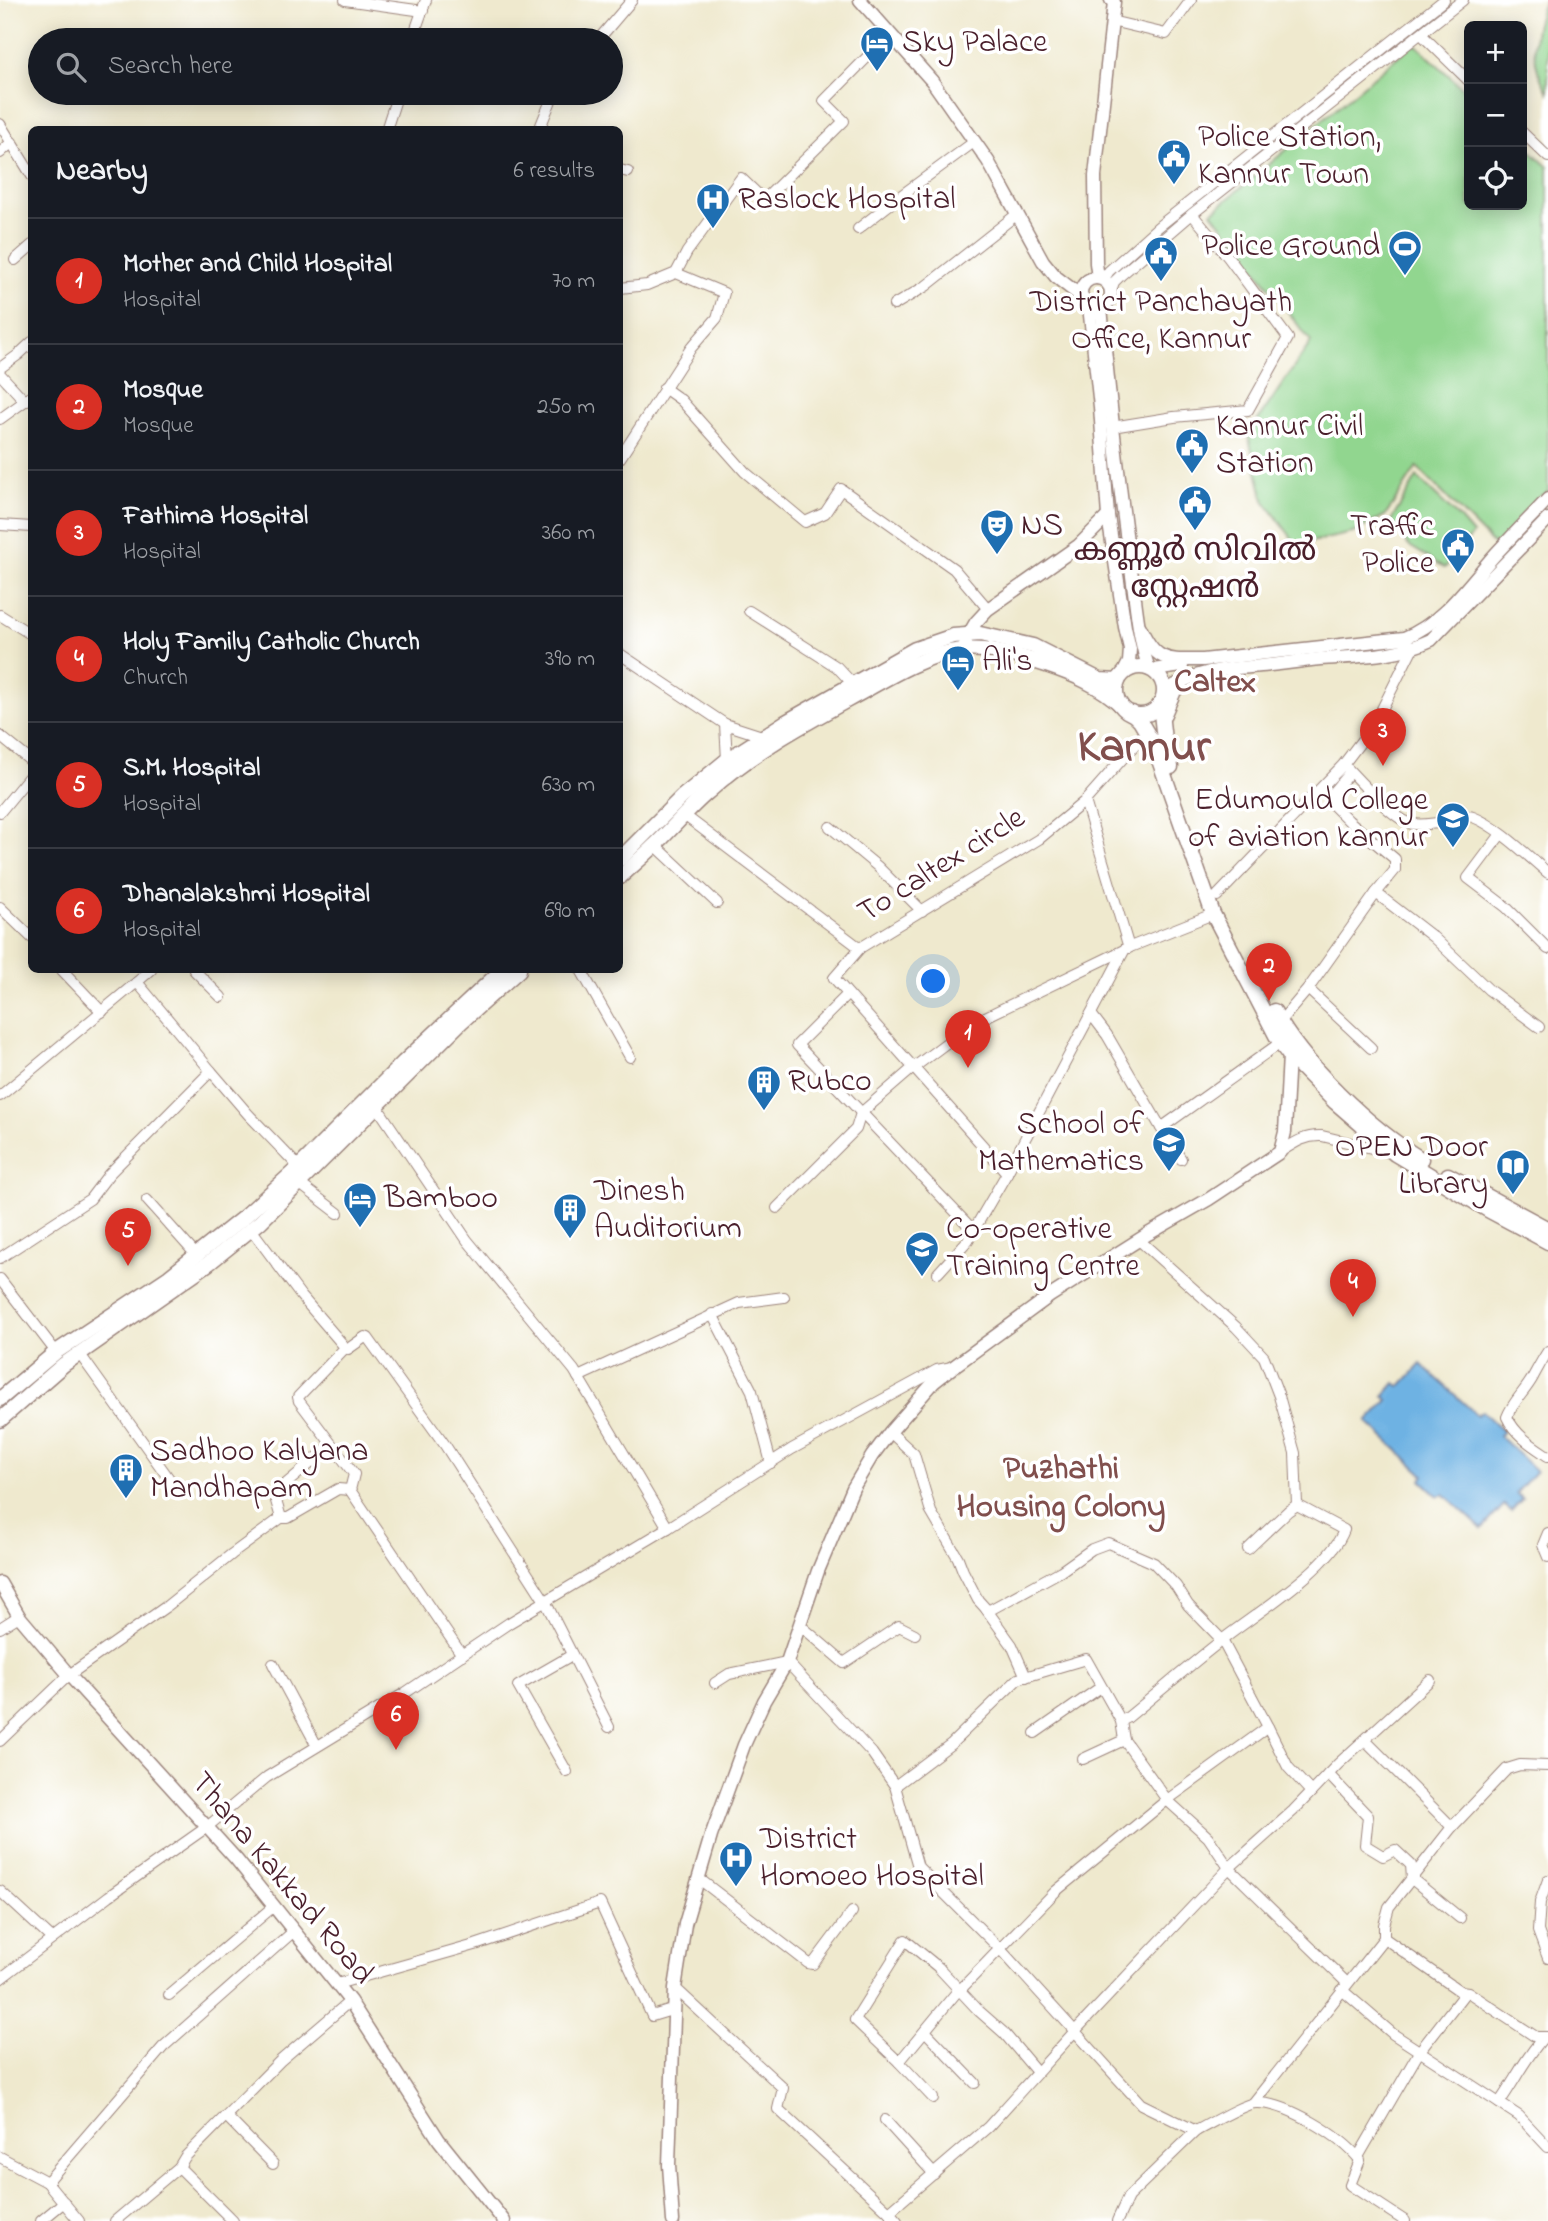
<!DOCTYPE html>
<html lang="en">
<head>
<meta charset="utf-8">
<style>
  :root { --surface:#171b24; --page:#242831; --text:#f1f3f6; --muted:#9ea1a6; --line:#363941; --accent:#d93025 }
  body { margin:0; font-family:"Indie Flower","Noto Sans Malayalam",sans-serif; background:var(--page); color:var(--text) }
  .controls { position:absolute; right:21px; top:21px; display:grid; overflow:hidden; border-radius:10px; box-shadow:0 4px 18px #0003 }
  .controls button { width:63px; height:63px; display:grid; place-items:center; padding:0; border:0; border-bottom:2px solid var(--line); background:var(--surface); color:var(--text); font:35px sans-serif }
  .you { position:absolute; left:934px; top:982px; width:24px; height:24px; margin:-18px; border:5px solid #fff; border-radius:50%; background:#1a73e8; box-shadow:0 0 0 10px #1a73e833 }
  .badge { display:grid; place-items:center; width:46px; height:46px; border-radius:50%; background:var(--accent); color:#fff; font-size:23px; font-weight:700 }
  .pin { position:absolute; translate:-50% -58px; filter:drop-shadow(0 2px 4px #0008) }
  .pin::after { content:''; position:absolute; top:37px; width:24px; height:21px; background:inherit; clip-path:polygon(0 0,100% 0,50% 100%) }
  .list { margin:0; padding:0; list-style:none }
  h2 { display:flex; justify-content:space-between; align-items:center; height:91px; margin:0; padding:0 28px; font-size:30px }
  h2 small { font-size:23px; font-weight:400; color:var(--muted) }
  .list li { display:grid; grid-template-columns:46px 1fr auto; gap:21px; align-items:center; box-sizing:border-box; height:126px; padding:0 28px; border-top:2px solid var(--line) }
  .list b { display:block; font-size:26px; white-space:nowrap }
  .list p { margin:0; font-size:23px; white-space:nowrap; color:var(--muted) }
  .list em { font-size:23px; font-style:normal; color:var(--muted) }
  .icon { flex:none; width:38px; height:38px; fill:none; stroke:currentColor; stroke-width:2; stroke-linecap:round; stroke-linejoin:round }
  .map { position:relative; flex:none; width:1548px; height:2221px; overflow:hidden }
  .search { position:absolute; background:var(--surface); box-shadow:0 4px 18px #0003; left:28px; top:28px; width:595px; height:77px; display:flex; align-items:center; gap:18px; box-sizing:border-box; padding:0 24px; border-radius:38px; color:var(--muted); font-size:26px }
  .panel { position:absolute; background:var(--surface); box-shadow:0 4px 18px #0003; left:28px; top:126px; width:595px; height:847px; border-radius:10px }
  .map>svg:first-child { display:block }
  .green { fill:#91d68f; stroke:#6e7a5d; stroke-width:2 }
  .water { fill:#6eb2e3; stroke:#5c6887; stroke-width:2 }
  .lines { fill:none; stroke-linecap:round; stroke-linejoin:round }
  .minor-casing { stroke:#9c847c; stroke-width:12 }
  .major-casing { stroke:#9c847c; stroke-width:15 }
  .highway-casing { stroke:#9c847c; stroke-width:17 }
  .minor { stroke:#fff; stroke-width:10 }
  .major { stroke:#fff; stroke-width:12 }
  .highway { stroke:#fff; stroke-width:14 }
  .labels { text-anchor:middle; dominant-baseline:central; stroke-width:7; stroke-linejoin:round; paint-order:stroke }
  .poi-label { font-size:32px; fill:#4a1f2b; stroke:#fff; text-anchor:start }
  .street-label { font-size:32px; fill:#4a1f2b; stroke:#fff }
  .neighbourhood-label { font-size:33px; font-weight:bold; fill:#814f4d; stroke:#fff }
  .town-label { font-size:46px; font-weight:bold; fill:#814f4d; stroke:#fff }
</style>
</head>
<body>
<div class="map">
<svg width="1548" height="2221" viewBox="0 0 1548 2221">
  <rect width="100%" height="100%" fill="#fff"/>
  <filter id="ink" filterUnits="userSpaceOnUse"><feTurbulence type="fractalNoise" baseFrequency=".0143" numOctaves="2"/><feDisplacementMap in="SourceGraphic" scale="14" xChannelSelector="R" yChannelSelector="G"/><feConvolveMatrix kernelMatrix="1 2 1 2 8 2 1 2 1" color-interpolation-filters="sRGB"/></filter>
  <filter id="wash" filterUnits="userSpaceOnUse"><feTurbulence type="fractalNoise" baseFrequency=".00686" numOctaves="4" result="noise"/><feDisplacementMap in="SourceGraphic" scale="28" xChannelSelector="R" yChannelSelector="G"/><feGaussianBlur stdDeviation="1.57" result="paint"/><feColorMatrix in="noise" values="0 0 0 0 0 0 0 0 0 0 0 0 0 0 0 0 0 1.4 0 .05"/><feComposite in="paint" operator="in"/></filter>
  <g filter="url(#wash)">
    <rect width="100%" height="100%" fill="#efe9ce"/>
    <g class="green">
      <path d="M1545 0H1548V92C1529 62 1531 32 1545 0Z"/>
      <polygon points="1414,43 1469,94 1469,205 1522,205 1522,143 1548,167 1548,491 1497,548 1417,467 1386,515 1353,533 1297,545 1264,500 1248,435 1311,342 1212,212"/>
      <polygon points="1417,477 1460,519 1473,534 1445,568 1408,545 1391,521"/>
    </g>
    <polygon class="water" points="1421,1364 1477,1415 1482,1411 1503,1431 1499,1436 1536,1471 1516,1493 1522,1499 1511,1511 1504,1505 1482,1529 1444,1494 1438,1496 1421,1480 1424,1475 1367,1422 1388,1400 1384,1396 1395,1383 1400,1387"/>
  </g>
  <g filter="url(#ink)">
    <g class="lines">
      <g class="minor-casing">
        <g id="minor">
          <polyline points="345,0 423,11"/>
          <polyline points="1111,21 1166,34 1191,0"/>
          <polyline points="1421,34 1469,81"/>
          <polyline points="412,40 426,0"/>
          <polyline points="598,40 632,0"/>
          <polyline points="0,124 32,176"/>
          <polyline points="386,130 398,93"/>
          <polyline points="539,130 554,93"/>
          <polyline points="1522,132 1548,157"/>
          <polyline points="0,153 12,142"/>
          <polyline points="620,170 628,172"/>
          <polyline points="858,229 899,197 974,142"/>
          <polyline points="15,260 32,245"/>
          <polyline points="1103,280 1109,271 1158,227 1444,0"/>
          <polyline points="620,288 647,285 676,273 687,252 741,178 764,200 844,121 824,101 890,34"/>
          <polyline points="1111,291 1114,282 1121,275 1192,214 1463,0"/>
          <polyline points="894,305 926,286 1016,215"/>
          <polyline points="0,368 18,355 32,342"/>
          <polyline points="0,374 25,401"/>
          <polyline points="664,388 681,400 745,472 805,522 825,513 841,489 954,569 988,609"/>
          <polyline points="0,419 32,396"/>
          <polyline points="1112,427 1174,417 1248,410 1288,338 1228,257 1192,214"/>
          <polyline points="620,458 691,348 717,318 724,293 676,273"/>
          <polyline points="0,525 32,527"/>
          <polyline points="749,611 837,667 852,683"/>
          <polyline points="0,615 32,635"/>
          <polyline points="620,654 725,724 762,736"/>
          <polyline points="725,724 727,760"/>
          <polyline points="0,736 32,762"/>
          <path d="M1348 769C1361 783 1392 817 1409 823 1417 826 1428 824 1437 823 1447 822 1465 814 1473 817 1497 826 1528 856 1548 873"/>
          <polyline points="1085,801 1129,948"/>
          <polyline points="0,812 32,773"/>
          <polyline points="684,815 860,948 1039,839 1085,801 1147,731"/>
          <polyline points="830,827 877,866 922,911"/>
          <polyline points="1501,834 1468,878 1506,907 1548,949"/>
          <polyline points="655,845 717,903"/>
          <polyline points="1376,893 1433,937 1489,990 1539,1027"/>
          <polyline points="1217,896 1343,765 1375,723 1412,649 1410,646"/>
          <polyline points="0,907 32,938"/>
          <polyline points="860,948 834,978 1007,1173"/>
          <polyline points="62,970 102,1012"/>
          <polyline points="194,970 221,997"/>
          <polyline points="581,970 630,1057"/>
          <polyline points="137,982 151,970"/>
          <polyline points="1308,989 1371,1048"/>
          <polyline points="847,995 797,1045 973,1230"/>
          <polyline points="1091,1014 1107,1035 1161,1128"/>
          <polyline points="1280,1022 1308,989 1376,893 1395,870 1395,859 1349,821 1333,805 1333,792 1350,772"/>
          <polyline points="211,1071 248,1114 299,1167"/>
          <polyline points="0,1096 137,982 211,1071 109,1174 90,1199 0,1258"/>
          <polyline points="376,1105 467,1240 574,1370 668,1528"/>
          <path d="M1280 1152C1294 1143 1305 1135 1322 1136L1392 1153"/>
          <polyline points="1181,1159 1161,1128 1280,1043"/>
          <polyline points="300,1184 338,1213"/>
          <polyline points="147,1200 197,1256"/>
          <polyline points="777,1208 856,1129 861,1113 913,1068 973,1023 1124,950"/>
          <polyline points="251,1229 301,1296 344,1346 343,1350 298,1397 299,1401 354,1474 350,1490 462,1655"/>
          <polyline points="1139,1240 1236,1327 1264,1357 1279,1396 1295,1453 1297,1505"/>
          <polyline points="938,1273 968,1240 1007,1173 1125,949 1213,914"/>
          <polyline points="0,1279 56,1352"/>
          <polyline points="712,1314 752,1391 771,1463"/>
          <polyline points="344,1347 348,1349 365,1337 368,1338 445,1445 545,1601 609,1727"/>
          <path d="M1548 1351C1542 1360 1538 1368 1533 1377 1525 1392 1513 1401 1507 1417 1515 1435 1533 1446 1548 1456"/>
          <polyline points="79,1353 175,1487"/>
          <polyline points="578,1377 739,1303 784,1297"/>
          <polyline points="890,1432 914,1454 931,1512 958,1558 963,1571 978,1600 988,1611 1061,1571 1092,1549 1108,1543 1154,1563 1176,1586 1188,1605 1222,1640 1268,1727 1167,1800 1056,1891 960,1990 956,1993 899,2062 855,2020 905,1940 938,1967 979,2011 1004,2033 1037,2072"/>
          <polyline points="281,1518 274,1494 332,1445"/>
          <polyline points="1548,1533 1543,1545 1548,1557"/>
          <polyline points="1248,1549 1288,1511 1297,1505"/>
          <polyline points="986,1609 1012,1645 1026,1677"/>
          <polyline points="800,1625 844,1663 899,1626 915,1634"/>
          <polyline points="0,1628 19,1616"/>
          <polyline points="273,1664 317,1746"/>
          <path d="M715 1683 729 1674 787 1662 872 1753 895 1786 918 1867 1001 1950 1141 2104 1196 2131C1208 2125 1245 2103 1256 2103 1287 2102 1341 2136 1360 2160L1350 2185 1405 2221"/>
          <path d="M1121 1721 1127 1718C1159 1692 1190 1665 1222 1640 1255 1614 1330 1568 1344 1530L1297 1505"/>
          <polyline points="1268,1727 1288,1767 1311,1792"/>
          <polyline points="1035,1733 1101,1687"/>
          <polyline points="1365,1740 1452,1827"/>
          <polyline points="0,1741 69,1675 167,1606 232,1554 281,1518 288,1518 338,1489 350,1490"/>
          <polyline points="1083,1759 1124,1740"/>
          <polyline points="567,1772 518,1686 572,1655"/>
          <polyline points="1328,1774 1368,1816 1365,1845 1383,1856 1395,1850 1411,1865 1412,1879 1460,1918"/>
          <polyline points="895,1786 951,1744 1018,1679 1086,1659 1121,1721 1124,1740 1167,1800 1208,1837 1229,1868 1347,1983"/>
          <polyline points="698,1878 808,1963 813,1964 852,1912"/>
          <polyline points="1548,1880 1540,1902 1538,1931 1548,1958"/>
          <polyline points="0,1891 52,1939"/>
          <polyline points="0,1979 109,1896 207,1827 267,1777 405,1693 509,1623 668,1528 792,1449 937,1370 952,1367"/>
          <polyline points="337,1984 475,1945 600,1903 652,2016 675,2009"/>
          <polyline points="675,1988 783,2088 778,2109 889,2212"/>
          <polyline points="1342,1990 1393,2034 1519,2116 1548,2147"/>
          <polyline points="1461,1991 1468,1992 1536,2037 1548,2037"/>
          <polyline points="169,1995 274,1906"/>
          <polyline points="925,2031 975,2083"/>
          <polyline points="899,2062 933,2098"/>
          <polyline points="1254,2102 1384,1938 1384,1925 1389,1907 1452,1827 1507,1769 1520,1765 1548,1766"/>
          <path d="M1499 2103C1514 2082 1525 2058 1543 2038"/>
          <polyline points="226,2116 273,2164"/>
          <polyline points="885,2120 934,2174"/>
          <polyline points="0,2157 47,2182 79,2221"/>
          <polyline points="1358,2157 1419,2052 1464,1994 1384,1938"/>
          <polyline points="179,2167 233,2221"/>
          <polyline points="47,2182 163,2047 294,1931"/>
          <polyline points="41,2221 64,2202"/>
          <polyline points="115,2221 179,2167 185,2157 280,2061 350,2001"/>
          <polyline points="897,2221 889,2212 988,2127 1075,2031 1229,1868 1293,1811 1338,1764 1430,1680"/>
          <polyline points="1117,2221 1128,2197 1196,2131"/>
        </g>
      </g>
      <g class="major-casing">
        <g id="major">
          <polyline points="860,0 932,81 988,161 1043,261 1056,277 1082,297"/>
          <polyline points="1098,278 1096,263 1095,176 1114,2 1111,0"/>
          <circle cx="1096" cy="293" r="15"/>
          <polyline points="1089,306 1100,407 1108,516 1125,627 1130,649 1129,662 1123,674"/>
          <path d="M1101 307C1109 393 1118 478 1130 563 1136 598 1137 635 1149 669"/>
          <path d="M1140 627C1156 663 1167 660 1203 660L1404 638C1442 623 1466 588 1492 558 1510 538 1529 519 1548 499"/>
          <polyline points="965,641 976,622 988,609 1078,546 1108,516"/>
          <polyline points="1153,670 1182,666"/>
          <path d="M1164 692C1197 670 1223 669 1261 666 1281 664 1301 661 1320 659 1359 656 1395 657 1431 640L1548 519"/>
          <polyline points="1162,721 1175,691 1181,686"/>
          <polyline points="0,1583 19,1616 69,1675 236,1859 350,2001 439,2140 504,2221"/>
          <polyline points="673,2221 669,2165 675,1988 685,1924 711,1836 744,1745 764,1701 787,1662 818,1571 853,1488 872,1456 890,1432 934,1382 953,1367 1050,1296 1148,1234 1209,1199 1280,1152 1285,1132 1289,1055"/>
        </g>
      </g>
      <g class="highway-casing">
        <g id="highway">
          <circle cx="1140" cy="691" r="24"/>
          <polyline points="1160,704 1164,740 1171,767"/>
          <polyline points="1132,713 1140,721 1153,743 1213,914 1280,1043 1289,1055 1335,1102 1395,1154 1488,1210 1548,1242"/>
          <polyline points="620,859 682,797 727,760 786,722 915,649 953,636 980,634 1033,646 1100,680 1118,681"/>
          <path d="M620 877C631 867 644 856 655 845 673 828 689 808 708 792 754 750 810 721 864 691 892 675 930 653 962 650 989 647 1020 656 1046 665 1073 674 1100 685 1121 705"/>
          <path d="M1274 1011C1301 1063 1371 1129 1421 1159"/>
          <polyline points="1448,1175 1548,1229"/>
          <polyline points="0,1399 56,1352 169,1277 243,1218 299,1167 404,1062 502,970"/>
          <polyline points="0,1420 63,1365 209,1263 260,1222 461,1022 519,970"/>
        </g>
      </g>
      <use href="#minor" class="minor"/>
      <use href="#major" class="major"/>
      <use href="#highway" class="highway"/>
    </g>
  </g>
  <defs>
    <g id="hotel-pin" transform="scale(1.75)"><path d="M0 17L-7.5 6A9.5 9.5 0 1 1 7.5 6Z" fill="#1f6fb2" stroke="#fff"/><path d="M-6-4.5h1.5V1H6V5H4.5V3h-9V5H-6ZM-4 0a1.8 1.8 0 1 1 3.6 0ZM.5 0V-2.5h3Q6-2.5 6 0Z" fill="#fff"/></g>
    <g id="civic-pin" transform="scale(1.75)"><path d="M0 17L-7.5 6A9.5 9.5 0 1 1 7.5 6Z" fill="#1f6fb2" stroke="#fff"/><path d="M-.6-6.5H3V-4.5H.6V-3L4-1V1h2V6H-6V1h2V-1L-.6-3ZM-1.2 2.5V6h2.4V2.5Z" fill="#fff"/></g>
    <g id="hospital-pin" transform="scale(1.75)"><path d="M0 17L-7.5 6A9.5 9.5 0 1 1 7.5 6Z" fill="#1f6fb2" stroke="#fff"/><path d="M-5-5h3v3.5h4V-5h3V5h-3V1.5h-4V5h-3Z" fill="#fff"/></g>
    <g id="stadium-pin" transform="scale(1.75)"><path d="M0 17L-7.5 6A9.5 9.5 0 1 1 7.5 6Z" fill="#1f6fb2" stroke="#fff"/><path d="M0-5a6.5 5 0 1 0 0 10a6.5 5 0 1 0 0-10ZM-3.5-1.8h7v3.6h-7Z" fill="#fff"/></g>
    <g id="theatre-pin" transform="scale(1.75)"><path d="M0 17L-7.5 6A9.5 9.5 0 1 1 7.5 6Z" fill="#1f6fb2" stroke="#fff"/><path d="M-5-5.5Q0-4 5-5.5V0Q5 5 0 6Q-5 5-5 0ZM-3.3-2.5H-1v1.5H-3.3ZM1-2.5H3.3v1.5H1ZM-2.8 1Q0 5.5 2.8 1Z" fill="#fff"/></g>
    <g id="university-pin" transform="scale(1.75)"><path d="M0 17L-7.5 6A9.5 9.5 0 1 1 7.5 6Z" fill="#1f6fb2" stroke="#fff"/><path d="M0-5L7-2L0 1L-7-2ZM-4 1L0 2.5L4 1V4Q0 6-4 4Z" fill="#fff"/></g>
    <g id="building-pin" transform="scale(1.75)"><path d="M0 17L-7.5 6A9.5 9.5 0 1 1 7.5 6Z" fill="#1f6fb2" stroke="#fff"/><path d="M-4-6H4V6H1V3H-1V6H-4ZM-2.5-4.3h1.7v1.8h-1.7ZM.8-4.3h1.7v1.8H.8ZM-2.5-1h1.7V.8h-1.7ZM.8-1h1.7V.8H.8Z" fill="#fff"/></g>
    <g id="school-pin" transform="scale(1.75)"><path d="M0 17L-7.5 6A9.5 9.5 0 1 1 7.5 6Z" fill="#1f6fb2" stroke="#fff"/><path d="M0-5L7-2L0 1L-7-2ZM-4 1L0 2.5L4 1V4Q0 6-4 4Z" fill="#fff"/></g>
    <g id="library-pin" transform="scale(1.75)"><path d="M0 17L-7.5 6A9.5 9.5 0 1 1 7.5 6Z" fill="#1f6fb2" stroke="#fff"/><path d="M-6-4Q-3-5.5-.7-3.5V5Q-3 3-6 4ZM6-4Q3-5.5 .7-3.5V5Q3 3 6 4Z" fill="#fff"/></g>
  </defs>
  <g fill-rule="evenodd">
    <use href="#hotel-pin" x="877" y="43"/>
    <use href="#civic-pin" x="1174" y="156"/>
    <use href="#hospital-pin" x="713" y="200"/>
    <use href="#stadium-pin" x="1405" y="247"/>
    <use href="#civic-pin" x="1161" y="253"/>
    <use href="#civic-pin" x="1192" y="445"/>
    <use href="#civic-pin" x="1195" y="502"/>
    <use href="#theatre-pin" x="997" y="526"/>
    <use href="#civic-pin" x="1458" y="545"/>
    <use href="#hotel-pin" x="958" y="662"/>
    <use href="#university-pin" x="1453" y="819"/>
    <use href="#building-pin" x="764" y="1082"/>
    <use href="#school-pin" x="1169" y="1143"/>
    <use href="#library-pin" x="1513" y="1166"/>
    <use href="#hotel-pin" x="360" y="1199"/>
    <use href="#building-pin" x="570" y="1210"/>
    <use href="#university-pin" x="922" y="1248"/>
    <use href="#building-pin" x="126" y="1470"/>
    <use href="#hospital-pin" x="736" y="1858"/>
  </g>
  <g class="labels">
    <g class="poi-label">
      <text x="902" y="43">Sky Palace</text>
      <text x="1198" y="138">Police Station,<tspan x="1198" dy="37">Kannur Town</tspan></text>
      <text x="738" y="200">Raslock Hospital</text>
      <text x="1380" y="247" text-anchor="end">Police Ground</text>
      <text x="1161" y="303" text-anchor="middle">District Panchayath<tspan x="1161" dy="37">Office, Kannur</tspan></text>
      <text x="1216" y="427">Kannur Civil<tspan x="1216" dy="37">Station</tspan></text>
      <text x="1021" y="526">NS</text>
      <text x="1434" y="527" text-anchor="end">Traffic<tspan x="1434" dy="37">Police</tspan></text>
      <text x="1195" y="552" text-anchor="middle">കണ്ണൂർ സിവിൽ<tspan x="1195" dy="37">സ്റ്റേഷൻ</tspan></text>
      <text x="982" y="662">Ali's</text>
      <text x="1428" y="801" text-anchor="end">Edumould College<tspan x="1428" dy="37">of aviation kannur</tspan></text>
      <text x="788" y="1082">Rubco</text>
      <text x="1144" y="1125" text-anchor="end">School of<tspan x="1144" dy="37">Mathematics</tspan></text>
      <text x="1488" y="1148" text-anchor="end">OPEN Door<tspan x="1488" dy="37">Library</tspan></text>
      <text x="594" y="1192">Dinesh<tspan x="594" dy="37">Auditorium</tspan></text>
      <text x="384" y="1199">Bamboo</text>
      <text x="946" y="1230">Co-operative<tspan x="946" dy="37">Training Centre</tspan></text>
      <text x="150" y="1452">Sadhoo Kalyana<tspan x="150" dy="37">Mandhapam</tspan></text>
      <text x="760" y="1840">District<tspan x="760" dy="37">Homoeo Hospital</tspan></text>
    </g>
    <g class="street-label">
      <text transform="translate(942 866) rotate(-32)">To caltex circle</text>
      <text transform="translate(281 1879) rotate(50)">Thana Kakkad Road</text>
    </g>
    <g class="neighbourhood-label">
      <text x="1215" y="683">Caltex</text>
      <text x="1061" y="1470">Puzhathi<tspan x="1061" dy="38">Housing Colony</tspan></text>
    </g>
    <g class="town-label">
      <text x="1144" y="748">Kannur</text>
    </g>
  </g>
</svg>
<div class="controls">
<button>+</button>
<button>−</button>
<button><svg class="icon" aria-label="locate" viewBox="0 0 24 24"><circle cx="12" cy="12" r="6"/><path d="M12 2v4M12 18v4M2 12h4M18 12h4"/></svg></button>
</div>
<div class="you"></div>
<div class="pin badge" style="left:968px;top:1068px">1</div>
<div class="pin badge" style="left:1269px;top:1001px">2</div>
<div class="pin badge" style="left:1383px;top:766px">3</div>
<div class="pin badge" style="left:1353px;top:1317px">4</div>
<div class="pin badge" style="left:128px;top:1266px">5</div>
<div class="pin badge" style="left:396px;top:1750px">6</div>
<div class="search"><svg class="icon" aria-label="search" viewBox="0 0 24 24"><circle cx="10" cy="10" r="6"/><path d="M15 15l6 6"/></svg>Search here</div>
<section class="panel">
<h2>Nearby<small>6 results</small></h2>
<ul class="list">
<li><span class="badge">1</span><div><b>Mother and Child Hospital</b><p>Hospital</p></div><em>70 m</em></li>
<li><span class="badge">2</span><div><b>Mosque</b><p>Mosque</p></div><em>250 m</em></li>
<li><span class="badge">3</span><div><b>Fathima Hospital</b><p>Hospital</p></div><em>360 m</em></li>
<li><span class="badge">4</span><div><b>Holy Family Catholic Church</b><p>Church</p></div><em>390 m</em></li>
<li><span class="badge">5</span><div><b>S.M. Hospital</b><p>Hospital</p></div><em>630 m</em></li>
<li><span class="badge">6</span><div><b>Dhanalakshmi Hospital</b><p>Hospital</p></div><em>690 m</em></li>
</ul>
</section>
</div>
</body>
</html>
